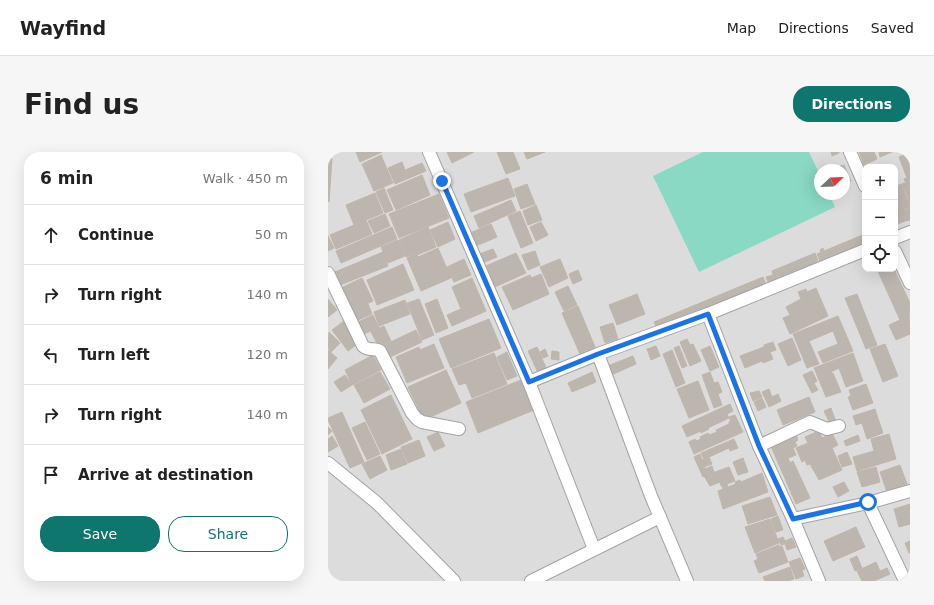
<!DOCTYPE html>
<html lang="en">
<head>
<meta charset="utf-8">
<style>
  :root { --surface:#fff; --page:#f6f6f6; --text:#222; --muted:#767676; --line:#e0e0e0; --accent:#0f766e }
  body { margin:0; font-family:"DejaVu Sans",sans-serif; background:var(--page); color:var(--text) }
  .controls { position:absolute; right:12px; top:12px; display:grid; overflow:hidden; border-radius:8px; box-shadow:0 4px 16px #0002 }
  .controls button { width:36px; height:36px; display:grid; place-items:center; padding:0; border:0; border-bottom:1px solid var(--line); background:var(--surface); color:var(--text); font:20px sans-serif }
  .compass { position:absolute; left:486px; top:12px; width:36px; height:36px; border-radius:50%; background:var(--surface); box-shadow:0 4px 16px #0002; rotate:67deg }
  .stop { position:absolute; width:12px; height:12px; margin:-9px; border:3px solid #1a73e8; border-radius:50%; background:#fff }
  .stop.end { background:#1a73e8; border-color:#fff; box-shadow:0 1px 4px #0008 }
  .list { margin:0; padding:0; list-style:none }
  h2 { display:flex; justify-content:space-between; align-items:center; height:52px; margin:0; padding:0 16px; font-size:17px }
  h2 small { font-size:13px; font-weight:400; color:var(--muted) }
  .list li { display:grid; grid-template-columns:26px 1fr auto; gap:12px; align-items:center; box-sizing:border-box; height:60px; padding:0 16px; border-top:1px solid var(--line) }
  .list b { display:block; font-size:15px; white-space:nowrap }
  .list em { font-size:13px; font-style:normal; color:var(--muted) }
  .actions { display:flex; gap:8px; padding:12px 16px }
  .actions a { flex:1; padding:9px 0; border:1px solid var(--accent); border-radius:16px; text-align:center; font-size:14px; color:var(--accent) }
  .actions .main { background:var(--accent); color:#fff }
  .icon { flex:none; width:22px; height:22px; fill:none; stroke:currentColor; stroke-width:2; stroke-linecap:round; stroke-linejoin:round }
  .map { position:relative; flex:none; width:582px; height:429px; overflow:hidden; border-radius:16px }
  header { display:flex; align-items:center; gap:24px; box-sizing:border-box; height:56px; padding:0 20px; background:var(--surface); border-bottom:1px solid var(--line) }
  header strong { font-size:19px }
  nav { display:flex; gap:22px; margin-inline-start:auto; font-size:14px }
  .intro { display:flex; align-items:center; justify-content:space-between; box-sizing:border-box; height:96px; padding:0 24px }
  h1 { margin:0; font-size:28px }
  .button { padding:10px 18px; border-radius:16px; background:var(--accent); color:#fff; font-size:14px; font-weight:700 }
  main { display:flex; gap:24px; padding:0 24px }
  aside { flex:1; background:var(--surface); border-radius:16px; box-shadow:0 4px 16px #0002 }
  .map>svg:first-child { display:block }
  .residential { fill:#dddcdc; fill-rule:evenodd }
  .pitch { fill:#89d9c5 }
  .building { fill:#bcb6af; stroke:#c0b6a9 }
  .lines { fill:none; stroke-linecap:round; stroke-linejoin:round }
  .minor-casing { stroke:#a3a3a3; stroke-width:14 }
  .minor { stroke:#fff; stroke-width:12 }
  .route { stroke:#1a73e8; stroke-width:5 }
</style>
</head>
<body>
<header>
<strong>Wayfind</strong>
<nav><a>Map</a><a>Directions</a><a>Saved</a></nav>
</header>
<div class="intro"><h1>Find us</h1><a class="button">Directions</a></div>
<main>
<aside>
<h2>6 min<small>Walk · 450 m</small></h2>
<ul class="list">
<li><svg class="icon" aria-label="ahead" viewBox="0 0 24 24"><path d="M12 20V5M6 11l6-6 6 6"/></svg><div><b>Continue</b></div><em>50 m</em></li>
<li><svg class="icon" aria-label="right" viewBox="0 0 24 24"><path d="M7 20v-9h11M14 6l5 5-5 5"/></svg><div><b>Turn right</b></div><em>140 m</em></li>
<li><svg class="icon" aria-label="left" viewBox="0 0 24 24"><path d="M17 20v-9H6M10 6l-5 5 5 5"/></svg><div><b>Turn left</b></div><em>120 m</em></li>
<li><svg class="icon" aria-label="right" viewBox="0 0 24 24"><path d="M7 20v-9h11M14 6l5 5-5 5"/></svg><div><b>Turn right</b></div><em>140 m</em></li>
<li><svg class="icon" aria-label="arrive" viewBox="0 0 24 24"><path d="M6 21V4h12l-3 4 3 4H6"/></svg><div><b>Arrive at destination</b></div></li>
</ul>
<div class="actions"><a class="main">Save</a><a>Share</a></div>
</aside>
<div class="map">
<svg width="582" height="429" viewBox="0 0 582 429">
  <rect width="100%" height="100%" fill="#efede6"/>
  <path class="residential" d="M0 0H582V429H0ZM537 15H567V117H537ZM492 18H516V42H492Z"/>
  <polygon class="pitch" points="375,0 481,0 492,23 492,42 501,42 507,55 371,120 325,24"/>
  <g class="building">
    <polygon points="28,0 54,0 32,10"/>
    <polygon points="119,0 146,0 124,11"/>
    <polygon points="169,0 185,0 192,17 178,22"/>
    <polygon points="196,0 217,0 199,7"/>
    <polygon points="503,0 511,0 511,1 504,4"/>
    <polygon points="531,0 546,0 549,7 536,13"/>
    <polygon points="551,0 564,0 552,5"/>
    <polygon points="582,0 582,32 579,34 576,27 579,26 571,5"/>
    <polygon points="53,3 65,31 46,39 34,12"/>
    <polygon points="0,7 4,7 1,50 0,49"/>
    <polygon points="74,10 77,18 94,11 98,19 67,32 60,16"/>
    <polygon points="516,13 523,29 519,31 516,24 516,18 514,18 512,14"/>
    <polygon points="94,23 102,43 68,58 59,38"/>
    <polygon points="180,26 187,44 143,60 136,42"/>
    <polygon points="582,29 582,55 574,58 571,51 581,47 574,32"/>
    <polygon points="199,32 207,52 193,57 186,37"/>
    <polygon points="573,32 580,48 571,51 567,40 567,35"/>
    <polygon points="56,36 65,58 57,61 48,40"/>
    <polygon points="47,41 55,61 26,73 18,53"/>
    <polygon points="111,42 121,66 71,86 61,62"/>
    <polygon points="183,48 188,59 151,76 146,64"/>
    <polygon points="570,49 577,69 567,73 567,51"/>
    <polygon points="208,53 214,68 200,73 195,59"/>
    <polygon points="582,56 582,68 578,69 574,59"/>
    <polygon points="192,59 205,91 193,96 180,64"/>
    <polygon points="57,62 62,74 46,81 40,69"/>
    <polygon points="38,68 44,82 8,97 2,83"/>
    <polygon points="120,70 127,87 110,95 102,78"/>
    <polygon points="213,70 220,83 208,89 202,75"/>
    <polygon points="163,72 169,85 148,94 142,81"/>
    <polygon points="64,75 69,87 13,111 8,99"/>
    <polygon points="100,75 108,95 89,103 88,101 78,105 71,88"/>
    <polygon points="537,82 537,94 493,112 489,102 493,100 492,98 495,96 496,99"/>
    <polygon points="0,84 6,96 0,99"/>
    <polygon points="70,88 77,104 60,111 53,95"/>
    <polygon points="110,96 123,126 93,139 79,106 88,101 90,105"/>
    <polygon points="165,97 169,105 154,111 151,102"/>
    <polygon points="207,99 212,113 200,118 194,103"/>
    <polygon points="55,100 60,114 12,133 7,120"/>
    <polygon points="188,101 198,121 167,135 158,114"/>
    <polygon points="487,101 491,112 441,133 438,125 445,123 444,119"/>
    <polygon points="136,107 143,123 126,130 119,115"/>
    <polygon points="232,107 240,126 221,135 212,115"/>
    <polygon points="75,112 86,138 49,153 39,128"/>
    <polygon points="549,117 566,117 582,151 581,162 582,182 568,188 561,173 572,168"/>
    <polygon points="250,118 254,128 245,132 241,122"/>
    <polygon points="213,122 221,142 185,158 174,135 202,123 203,126"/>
    <polygon points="435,125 439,135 330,179 326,170"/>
    <polygon points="34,126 45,149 24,159 13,136"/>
    <polygon points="144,126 158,159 124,174 119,163 133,157 124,135"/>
    <polygon points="240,134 249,153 236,159 227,140"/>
    <polygon points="488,136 500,164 462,182 455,166 462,163 458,155 473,147 470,140 478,137 479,140"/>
    <polygon points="309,142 317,162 289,173 281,153"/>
    <polygon points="529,142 549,193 538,197 517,146"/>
    <polygon points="0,147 9,158 0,165"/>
    <polygon points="91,147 106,183 94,188 79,151"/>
    <polygon points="109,147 120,176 108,181 97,152"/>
    <polygon points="77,148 82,162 51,174 46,160"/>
    <polygon points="40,152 44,162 28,169 23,159"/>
    <polygon points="250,154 267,195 252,202 234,161"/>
    <polygon points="45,163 51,176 33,183 28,171"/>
    <polygon points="510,164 525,199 495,211 490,200 510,192 505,179 481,189 491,212 479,216 465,182"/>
    <polygon points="161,167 173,196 123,216 111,187"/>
    <polygon points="16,169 32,190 20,199 4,178"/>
    <polygon points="285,171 290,187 277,191 272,175"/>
    <polygon points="56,174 63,189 51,195 43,180"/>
    <polygon points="88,178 94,190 58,207 52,195"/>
    <polygon points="1,180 12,191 3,200 0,196"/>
    <polygon points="464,186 473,208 460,214 450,192"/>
    <polygon points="359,187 362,193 365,192 373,209 362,214 352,190"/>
    <polygon points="445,190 448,198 442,200 445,207 435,211 434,209 417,216 412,204 436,195 436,193"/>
    <polygon points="106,192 116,216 79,231 68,205 91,195 92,198"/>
    <polygon points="557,192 570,224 555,230 542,197"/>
    <polygon points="328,194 332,204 323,208 319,197"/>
    <polygon points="351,194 359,214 354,216 346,196"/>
    <polygon points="382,194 391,215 382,219 373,198"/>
    <polygon points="209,195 219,218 210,221 200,199"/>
    <polygon points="217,197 220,204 215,206 212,200"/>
    <polygon points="0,198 9,206 0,217"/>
    <polygon points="344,198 357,231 348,235 335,202"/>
    <polygon points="224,199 231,200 231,208 223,207"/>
    <polygon points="179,200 189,224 179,228 169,205"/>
    <polygon points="166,201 179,232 144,246 138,231 131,233 124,217"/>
    <polygon points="525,201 535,229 518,235 511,216 503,220 504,222 505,221 513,240 498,245 486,216"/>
    <polygon points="45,203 53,218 24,233 17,218"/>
    <polygon points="305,204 308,212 281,224 277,215"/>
    <polygon points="118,218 133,251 96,268 80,235"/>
    <polygon points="484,219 489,229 486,231 490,238 484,241 475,223"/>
    <polygon points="52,220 62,237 36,251 26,233"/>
    <polygon points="264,220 268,230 244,240 240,231"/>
    <polygon points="382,220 386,231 390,230 394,240 390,242 394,253 386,256 374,223"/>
    <polygon points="17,223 24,233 13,240 6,230"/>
    <polygon points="193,228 206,258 150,281 138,250"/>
    <polygon points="370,229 381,258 361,266 349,237"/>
    <polygon points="538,232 545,251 525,258 520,245 523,244 521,238"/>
    <polygon points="441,237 444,245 450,242 453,249 441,255 434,240"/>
    <polygon points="431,239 434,245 425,249 422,241"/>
    <polygon points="63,243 84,287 54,302 33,258"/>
    <polygon points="481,245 487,260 455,273 449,258"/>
    <polygon points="434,246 438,255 430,259 426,250"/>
    <polygon points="402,252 405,259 399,262 401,266 380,276 381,277 373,281 373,279 359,285 354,274"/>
    <polygon points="503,256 508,270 502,272 496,259"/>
    <polygon points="547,257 555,281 539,287 534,271 528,273 525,264"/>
    <polygon points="14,260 36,310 22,316 0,268 0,266"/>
    <polygon points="407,263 415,280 366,302 361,290 367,287 368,289 373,287 372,285 380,281 381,283 389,280 388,278 401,272 401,270 403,269 401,265"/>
    <polygon points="37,270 52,302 39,308 24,276"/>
    <polygon points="0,275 4,279 0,283"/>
    <polygon points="491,279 494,286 504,281 510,293 504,296 514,318 491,328 482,312 479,313 477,308 474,310 468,296 480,291 477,285"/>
    <polygon points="110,280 117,294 106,299 99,285"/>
    <polygon points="468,282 470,288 467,290 469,294 465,296 468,303 460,306 462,311 465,309 482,346 468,352 442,292"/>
    <polygon points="561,282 568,307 529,319 525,305 546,299 543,287"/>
    <polygon points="530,283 532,289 518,294 516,289"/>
    <polygon points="4,284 10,294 0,300 0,287"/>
    <polygon points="406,287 410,296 402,299 401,296 381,305 384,312 376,315 377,317 384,314 386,320 375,325 366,305 372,302 374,308 376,307 373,301"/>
    <polygon points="91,288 97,304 80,311 73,295"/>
    <polygon points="73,297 79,312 63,318 58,303"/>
    <polygon points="519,300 524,312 514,315 510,304"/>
    <polygon points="52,304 59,318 42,327 34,312"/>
    <polygon points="415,306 420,320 410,323 405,310"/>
    <polygon points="572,313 579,332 559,340 552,320"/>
    <polygon points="401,315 407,329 393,334 392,330 382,334 376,324"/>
    <polygon points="548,315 552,330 534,335 529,320"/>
    <polygon points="434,321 440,340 395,357 390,339 395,337 394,334 399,332 400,335 408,332 407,330 412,328 413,330"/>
    <polygon points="516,330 521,339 510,345 505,335"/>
    <polygon points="442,345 449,363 420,372 414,354"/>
    <polygon points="582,352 582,372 571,375 566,357"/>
    <polygon points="450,364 455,378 448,380 443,367"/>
    <polygon points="442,367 451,391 427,401 417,375"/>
    <polygon points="528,375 537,395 505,409 496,389"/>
    <polygon points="455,385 457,389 464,386 468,395 459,398 457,392 453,393 450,387"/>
    <polygon points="582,389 582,401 581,401 577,391"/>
    <polygon points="451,393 452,395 454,394 460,410 431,421 426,409 430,407 428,402"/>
    <polygon points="529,404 534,416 527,419 522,407"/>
    <polygon points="472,406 477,417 474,418 476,424 468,427 461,410"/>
    <polygon points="548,410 552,419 559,416 562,422 546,429 534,429 529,419"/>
    <polygon points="462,415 466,427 460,429 437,429 435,425"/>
  </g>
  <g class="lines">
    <g class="minor-casing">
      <g id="minor">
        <polyline points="101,0 201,230 270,202 380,162 537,98"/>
        <polyline points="522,0 537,34"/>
        <polyline points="567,86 582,80"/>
        <polyline points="567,99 582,131"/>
        <path d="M0 121 35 194C40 199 47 196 52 199L84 261 89 267 94 270 131 277"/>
        <polyline points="380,162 431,294 465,367 491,429"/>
        <polyline points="270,202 323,344 359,429"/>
        <polyline points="201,230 266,397"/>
        <polyline points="431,294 482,270 499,277 511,274"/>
        <polyline points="0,311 49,351 126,429"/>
        <polyline points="540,351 582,339"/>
        <polyline points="465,367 540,351 577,429"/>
        <polyline points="203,429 332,365"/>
      </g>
    </g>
    <use href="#minor" class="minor"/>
  </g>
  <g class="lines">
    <polyline class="route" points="114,29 201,230 270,202 380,162 431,294 465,367 540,350"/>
  </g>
</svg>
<div class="controls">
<button>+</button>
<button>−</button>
<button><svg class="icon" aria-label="locate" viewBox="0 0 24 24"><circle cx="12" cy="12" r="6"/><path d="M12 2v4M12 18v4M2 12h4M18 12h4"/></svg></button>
</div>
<svg class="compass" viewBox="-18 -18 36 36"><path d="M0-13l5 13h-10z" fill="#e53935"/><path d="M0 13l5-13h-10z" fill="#767676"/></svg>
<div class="stop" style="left:540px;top:350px"></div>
<div class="stop end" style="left:114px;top:29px"></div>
</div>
</main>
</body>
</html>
